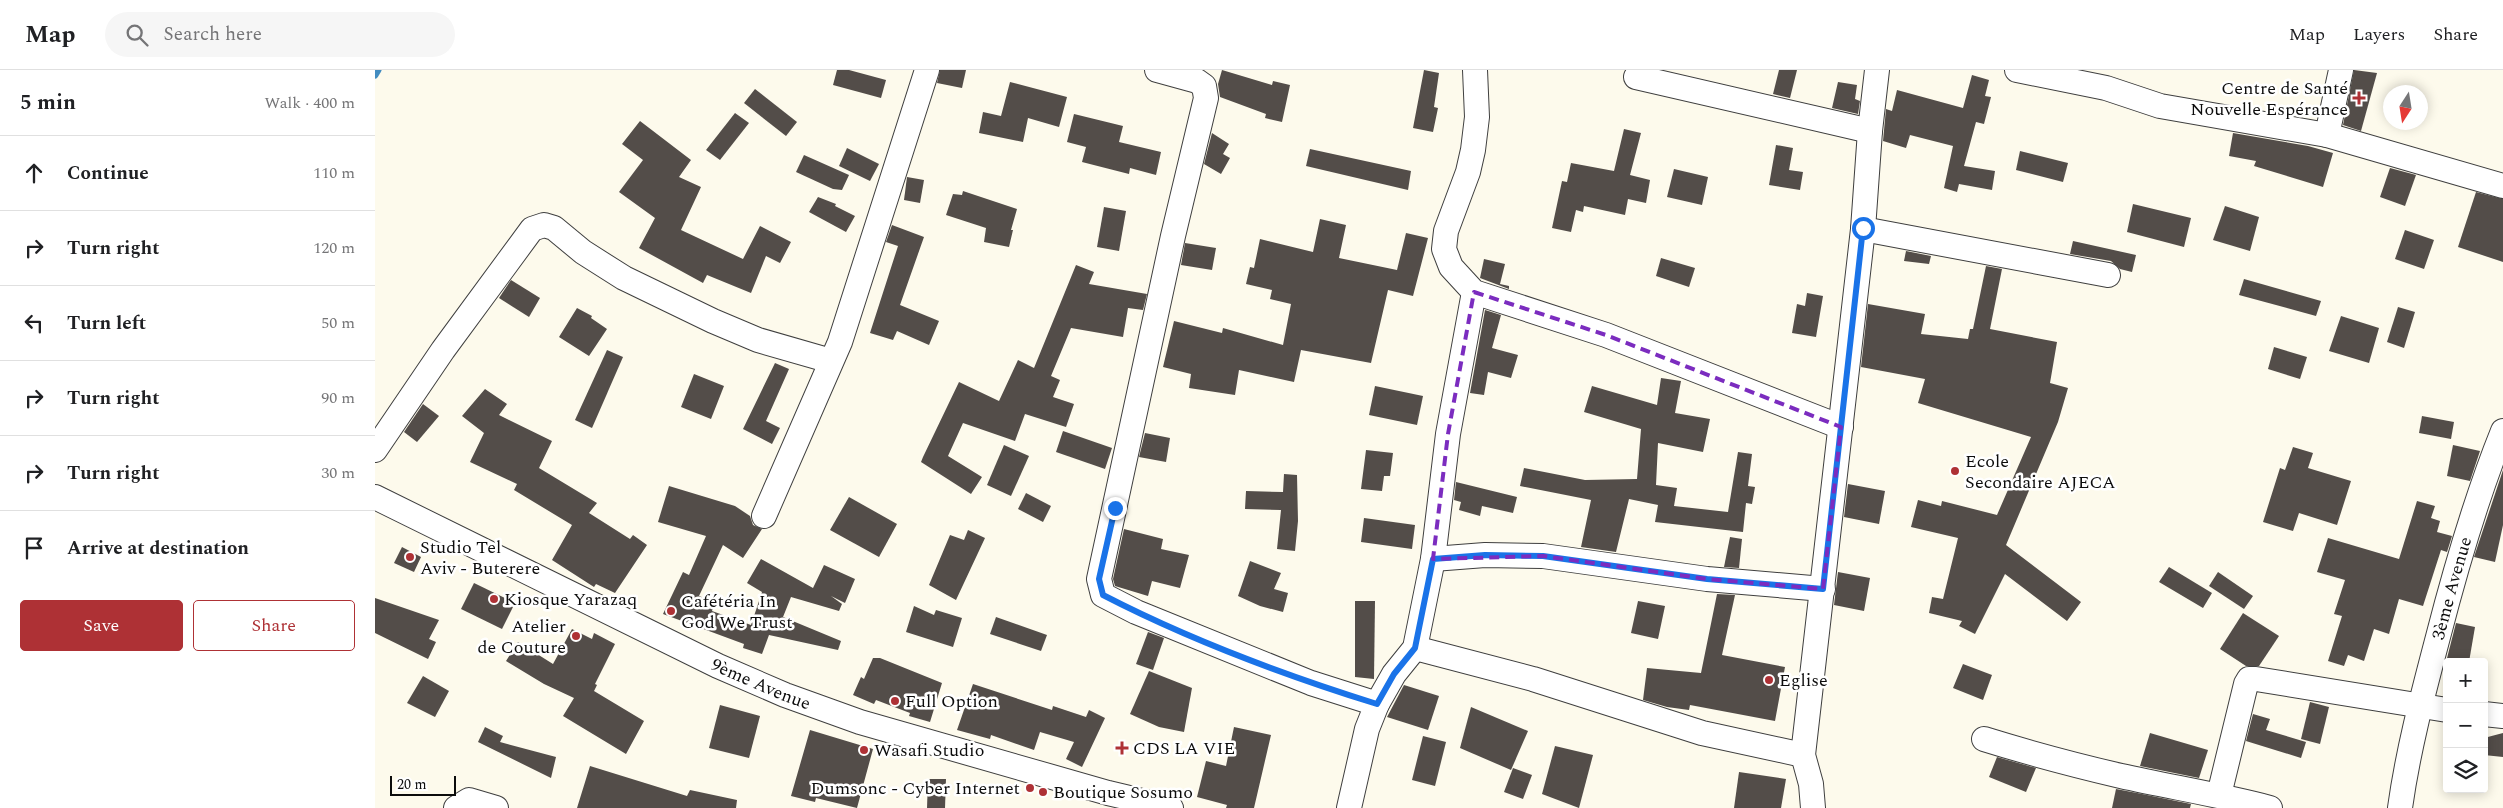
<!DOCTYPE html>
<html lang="en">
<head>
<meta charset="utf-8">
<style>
  :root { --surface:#fff; --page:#f6f6f6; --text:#202124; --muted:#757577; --line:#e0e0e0; --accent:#ae3135 }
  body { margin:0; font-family:Spectral,serif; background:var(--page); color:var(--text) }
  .controls { position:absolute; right:15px; bottom:15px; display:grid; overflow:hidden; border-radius:5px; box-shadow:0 2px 12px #0003 }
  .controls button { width:45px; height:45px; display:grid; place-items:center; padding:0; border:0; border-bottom:1px solid var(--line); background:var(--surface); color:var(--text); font:25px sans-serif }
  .compass { position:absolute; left:2008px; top:15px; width:45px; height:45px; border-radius:50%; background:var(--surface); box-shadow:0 2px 12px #0003; rotate:192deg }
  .scale { position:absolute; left:15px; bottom:12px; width:66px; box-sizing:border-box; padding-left:5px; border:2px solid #0c0c0c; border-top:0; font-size:14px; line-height:18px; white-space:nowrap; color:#0c0c0c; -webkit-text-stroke:4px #fff; paint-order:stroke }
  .stop { position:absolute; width:15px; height:15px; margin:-11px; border:4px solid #1a73e8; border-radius:50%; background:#fff }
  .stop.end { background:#1a73e8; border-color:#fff; box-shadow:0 1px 5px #0008 }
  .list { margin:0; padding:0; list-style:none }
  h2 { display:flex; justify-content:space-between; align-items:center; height:65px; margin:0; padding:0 20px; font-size:21px }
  h2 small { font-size:16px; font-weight:400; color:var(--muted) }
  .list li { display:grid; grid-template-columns:32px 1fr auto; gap:15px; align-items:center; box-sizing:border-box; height:75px; padding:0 20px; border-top:1px solid var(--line) }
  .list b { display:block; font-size:19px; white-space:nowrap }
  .list em { font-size:16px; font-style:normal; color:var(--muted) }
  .actions { display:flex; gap:10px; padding:15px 20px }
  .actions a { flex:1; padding:11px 0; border:1px solid var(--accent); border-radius:5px; text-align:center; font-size:18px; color:var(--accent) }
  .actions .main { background:var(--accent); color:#fff }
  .icon { flex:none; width:28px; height:28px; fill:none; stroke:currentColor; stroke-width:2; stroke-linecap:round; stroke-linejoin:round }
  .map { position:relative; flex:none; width:2128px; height:738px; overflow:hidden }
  header { display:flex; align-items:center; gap:30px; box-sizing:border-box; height:70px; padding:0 25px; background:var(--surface); border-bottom:1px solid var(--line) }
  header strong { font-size:24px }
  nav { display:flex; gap:28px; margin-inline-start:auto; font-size:18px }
  .search { width:350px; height:45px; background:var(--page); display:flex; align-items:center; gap:12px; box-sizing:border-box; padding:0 18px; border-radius:28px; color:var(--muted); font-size:19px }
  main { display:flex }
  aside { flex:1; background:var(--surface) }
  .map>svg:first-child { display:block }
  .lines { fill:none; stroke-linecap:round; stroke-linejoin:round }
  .stream { stroke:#438cc0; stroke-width:7 }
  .building { fill:#534d49 }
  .minor-casing { stroke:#3f3f3f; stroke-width:26 }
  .minor { stroke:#fff; stroke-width:24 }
  .route { stroke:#1a73e8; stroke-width:6 }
  .marked { fill:none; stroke:#7b2cbf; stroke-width:4; stroke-dasharray:10 6; stroke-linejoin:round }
  .poi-dot { fill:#ae3135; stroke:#fff; stroke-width:2 }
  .labels { text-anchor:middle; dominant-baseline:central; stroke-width:5; stroke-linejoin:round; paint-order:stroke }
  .poi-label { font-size:18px; fill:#0c0c0c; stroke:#fff; text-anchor:start }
  .street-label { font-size:18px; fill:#0c0c0c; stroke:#fff }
</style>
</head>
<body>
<header>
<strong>Map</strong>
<div class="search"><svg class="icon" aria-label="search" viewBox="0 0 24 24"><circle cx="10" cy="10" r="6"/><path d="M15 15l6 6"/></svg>Search here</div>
<nav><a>Map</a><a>Layers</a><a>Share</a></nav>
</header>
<main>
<aside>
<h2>5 min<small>Walk · 400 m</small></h2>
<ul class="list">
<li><svg class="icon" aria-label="ahead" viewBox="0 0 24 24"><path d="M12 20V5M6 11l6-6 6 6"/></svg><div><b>Continue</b></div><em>110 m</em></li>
<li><svg class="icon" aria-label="right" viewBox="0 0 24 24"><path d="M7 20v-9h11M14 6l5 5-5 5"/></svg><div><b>Turn right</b></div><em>120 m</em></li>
<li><svg class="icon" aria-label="left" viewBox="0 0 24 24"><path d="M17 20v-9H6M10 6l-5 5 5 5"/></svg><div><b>Turn left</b></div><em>50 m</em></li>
<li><svg class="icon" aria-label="right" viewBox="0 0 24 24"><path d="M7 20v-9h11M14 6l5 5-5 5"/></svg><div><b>Turn right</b></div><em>90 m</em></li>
<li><svg class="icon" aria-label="right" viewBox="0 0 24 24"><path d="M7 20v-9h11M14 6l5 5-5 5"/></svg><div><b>Turn right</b></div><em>30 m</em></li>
<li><svg class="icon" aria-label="arrive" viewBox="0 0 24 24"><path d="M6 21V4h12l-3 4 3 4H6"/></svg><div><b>Arrive at destination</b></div></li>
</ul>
<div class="actions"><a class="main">Save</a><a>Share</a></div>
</aside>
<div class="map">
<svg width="2128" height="738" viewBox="0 0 2128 738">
  <rect width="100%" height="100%" fill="#fdfaec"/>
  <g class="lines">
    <polyline class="stream" points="0,5 3,0"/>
  </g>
  <g class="building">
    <polygon points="462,0 474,0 511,10 506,28 458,15"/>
    <polygon points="565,0 591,0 587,18 562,13"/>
    <polygon points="847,0 897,15 898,11 915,15 907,52 890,48 891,44 845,27 843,14"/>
    <polygon points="1049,0 1064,3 1059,37 1063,38 1058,62 1038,58"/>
    <polygon points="1404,0 1422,0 1415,28 1398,24"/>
    <polygon points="1979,0 2002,3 1986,61 1968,55"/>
    <polygon points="1597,5 1614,10 1610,26 1616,27 1609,54 1601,52 1589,96 1620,101 1617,120 1584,114 1582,122 1569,118 1578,76 1535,65 1531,78 1508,71 1511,39 1517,41 1522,20 1588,38"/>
    <polygon points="635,12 692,27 684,57 653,48 648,72 604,63 608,42 626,46"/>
    <polygon points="1463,12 1482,15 1480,29 1485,31 1483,44 1457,38"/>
    <polygon points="380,19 422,52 411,66 369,33"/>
    <polygon points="360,43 374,53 345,90 331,80"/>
    <polygon points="699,44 748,56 744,72 786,82 781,105 755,98 754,104 707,92 711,77 692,72"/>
    <polygon points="265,51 316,90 304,107 326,117 306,160 368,189 385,156 416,172 405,193 391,186 376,223 332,205 328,213 264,178 280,148 244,122 268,90 247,74"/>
    <polygon points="1249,59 1266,63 1255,105 1275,110 1271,133 1253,129 1250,145 1209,136 1208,142 1201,140 1196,162 1177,158 1187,111 1192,112 1196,93 1239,101"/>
    <polygon points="837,63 854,74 848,84 855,88 846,104 829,94"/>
    <polygon points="1858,63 1933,76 1958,83 1948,117 1879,96 1881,91 1854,86"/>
    <polygon points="1401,75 1418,78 1414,100 1428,102 1425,120 1394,115"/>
    <polygon points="472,78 504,94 495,111 464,96"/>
    <polygon points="935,79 1036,101 1033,120 931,96"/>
    <polygon points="1645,81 1693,93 1688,112 1641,100"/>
    <polygon points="429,85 474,105 467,120 458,119 421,102"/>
    <polygon points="2015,98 2041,105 2030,136 2005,127"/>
    <polygon points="1299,99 1333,107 1327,135 1292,127"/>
    <polygon points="532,107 549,110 545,133 529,130"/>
    <polygon points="588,121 642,139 636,160 638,160 634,177 609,172 611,158 571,145 578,124 587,125"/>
    <polygon points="2101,122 2128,129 2128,192 2083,177"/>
    <polygon points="443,127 461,134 460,136 480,146 471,162 434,142"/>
    <polygon points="1758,134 1816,148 1809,177 1752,162"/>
    <polygon points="1850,136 1884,147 1875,181 1838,170"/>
    <polygon points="729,137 751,141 744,181 722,177"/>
    <polygon points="945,149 971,155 964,188 1022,200 1031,163 1053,168 1038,226 1013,220 996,293 926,280 919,312 864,300 860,325 814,318 816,304 788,297 799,251 847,263 848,258 908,275 916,234 895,229 897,220 871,214 875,197 879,198 885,169 938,182"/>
    <polygon points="517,155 549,167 525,235 564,251 554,275 522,261 518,270 495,263 523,176 511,172"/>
    <polygon points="2030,160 2059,170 2049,199 2020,189"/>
    <polygon points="1698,171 1761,185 1757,202 1745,199 1736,191 1695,184"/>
    <polygon points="810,173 841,178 837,200 806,195"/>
    <polygon points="1531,181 1556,186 1554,194 1529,191"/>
    <polygon points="1286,188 1320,198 1314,217 1281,206"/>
    <polygon points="1109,189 1130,194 1125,214 1134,216 1134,219 1105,208"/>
    <polygon points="701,195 719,202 714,214 772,224 768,240 753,238 748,267 696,258 676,306 685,310 678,327 699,334 691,357 650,344 640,371 588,353 573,386 607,407 596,424 546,392 548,387 584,312 624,331 643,290 659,298"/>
    <polygon points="1611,196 1627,199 1615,259 1682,272 1675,313 1693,318 1683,352 1631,475 1706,532 1692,551 1630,504 1600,564 1584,556 1587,551 1554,543 1557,527 1568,529 1583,468 1536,457 1543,430 1566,436 1567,431 1622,445 1656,367 1543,333 1550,309 1486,297 1493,234 1550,244 1546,264 1593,269 1595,259 1598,259"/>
    <polygon points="1869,209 1946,231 1941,246 1864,225"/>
    <polygon points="136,210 165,228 154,247 124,228"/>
    <polygon points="1432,223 1448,226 1441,267 1417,263 1422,234 1430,236"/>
    <polygon points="2023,237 2040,242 2029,278 2012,272"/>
    <polygon points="202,238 217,246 216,248 232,259 214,286 184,267"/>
    <polygon points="1110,240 1126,245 1117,278 1143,285 1136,308 1113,302 1109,325 1095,323"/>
    <polygon points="1966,246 2004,258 1994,293 1954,281"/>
    <polygon points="1899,277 1932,287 1925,309 1893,299"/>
    <polygon points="232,280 248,287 217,358 200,350"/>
    <polygon points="400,293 414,299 391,351 405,358 397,374 368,359"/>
    <polygon points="319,304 349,316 336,349 306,337"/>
    <polygon points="1286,308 1306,311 1300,343 1335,349 1328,382 1283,373 1281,415 1302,418 1299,436 1353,442 1363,382 1377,384 1373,416 1380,417 1377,434 1371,433 1368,462 1280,452 1283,435 1254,429 1241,482 1206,477 1216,430 1145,416 1149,398 1210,410 1262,409 1266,359 1209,342 1217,316 1282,335"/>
    <polygon points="1000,316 1048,326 1042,355 994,345"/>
    <polygon points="110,319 132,334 124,345 177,371 164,398 222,433 214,443 255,469 258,465 272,475 240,523 221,514 219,517 177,490 197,455 139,420 142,414 95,392 109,363 87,346"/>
    <polygon points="48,334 64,346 42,372 29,362"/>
    <polygon points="2047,346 2079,352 2076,369 2044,363"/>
    <polygon points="688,361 737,378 730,399 681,382"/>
    <polygon points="770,363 795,368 791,392 764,387"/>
    <polygon points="629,375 654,386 636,426 612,415"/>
    <polygon points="2078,375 2105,381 2095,411 2072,406"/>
    <polygon points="1918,377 1938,383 1933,398 1976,411 1962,455 1924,443 1918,461 1888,452 1905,398 1910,400"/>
    <polygon points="991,380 1018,383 1015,406 1009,406 1007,421 986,419"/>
    <polygon points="2128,400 2128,455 2120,492 2099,487"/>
    <polygon points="909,404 922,405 923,451 920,481 902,479 906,440 870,439 871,421 908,422"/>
    <polygon points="1081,412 1142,427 1138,443 1107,436 1105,446 1084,440 1086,432 1079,430"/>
    <polygon points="1473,414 1510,421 1504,454 1469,447"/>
    <polygon points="294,416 360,436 375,446 378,455 387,459 368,488 348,475 324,526 340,532 337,541 376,555 387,522 372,513 386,489 438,518 449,495 480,509 470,533 456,526 467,534 464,541 416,527 408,547 466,571 463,580 394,565 387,584 368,578 369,574 288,544 308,502 314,505 331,466 283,452"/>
    <polygon points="651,423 676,436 668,452 643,439"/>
    <polygon points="474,427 522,454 504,487 455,460"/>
    <polygon points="2042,431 2060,436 2056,448 2065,451 2062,462 2077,466 2072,482 2066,480 2048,536 2024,529 2014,564 1999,559 1989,591 1973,585 1969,596 1953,591 1967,546 1959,544 1970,510 1942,502 1953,468 2024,489"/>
    <polygon points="989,448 1040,455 1037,479 986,472"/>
    <polygon points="749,459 788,469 786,479 814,485 805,518 777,511 773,526 740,516 738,509"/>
    <polygon points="593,460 610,468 581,530 554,515 575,465 589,470"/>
    <polygon points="1355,467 1367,469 1364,498 1349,497"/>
    <polygon points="27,477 46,487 39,502 19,493"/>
    <polygon points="875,491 906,503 899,519 913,523 908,542 885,536 863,526"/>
    <polygon points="1794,497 1837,523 1828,538 1784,512"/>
    <polygon points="1463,502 1495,508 1489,541 1459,535"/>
    <polygon points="1843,502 1878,526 1869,539 1834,516"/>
    <polygon points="99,513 140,533 127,559 86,539"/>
    <polygon points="1342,524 1360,525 1347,585 1410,597 1400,651 1315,635 1314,640 1292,637 1268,630 1272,598 1326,603"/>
    <polygon points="0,528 64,550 54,569 61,572 53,589 0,563"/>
    <polygon points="980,531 1000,531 999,609 980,607"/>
    <polygon points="1263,531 1290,536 1283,569 1256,563"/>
    <polygon points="539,536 559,545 561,540 587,548 578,577 531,562"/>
    <polygon points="1868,543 1904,566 1884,596 1871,596 1845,579"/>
    <polygon points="621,547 672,565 666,581 615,564"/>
    <polygon points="2081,553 2100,557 2094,592 2071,592"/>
    <polygon points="197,559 217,569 219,563 240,574 220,614 222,615 219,621 269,651 251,684 188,646 199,628 169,614 131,591 143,572 178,594"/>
    <polygon points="773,562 789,568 778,600 761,594"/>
    <polygon points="498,588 505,588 567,613 555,652 534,646 535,643 501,630 499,634 478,625 486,607 489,609"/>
    <polygon points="1588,594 1617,605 1608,630 1578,618"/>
    <polygon points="774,601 817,618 809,662 784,657 755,644"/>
    <polygon points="48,606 74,621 60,647 32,633"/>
    <polygon points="598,614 677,640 678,636 711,647 714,640 730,648 707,697 691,689 699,672 665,662 659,680 616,665 615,669 582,660"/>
    <polygon points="1029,615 1064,626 1053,660 1012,647"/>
    <polygon points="1935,632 1954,637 1945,674 1926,669"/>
    <polygon points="345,635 385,646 374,688 334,678"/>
    <polygon points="1096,637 1153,661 1136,700 1085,678"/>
    <polygon points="1878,644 1895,649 1891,660 1931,672 1926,688 1871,671"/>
    <polygon points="110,657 128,666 125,672 181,687 176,708 103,672"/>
    <polygon points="859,657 896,665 879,738 851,738 852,735 822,727 831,691 851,696"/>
    <polygon points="435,660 498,679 482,738 441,728 440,732 416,726"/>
    <polygon points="1775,663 1833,680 1824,708 1765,696"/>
    <polygon points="2128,663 2128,687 2109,685 2109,668"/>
    <polygon points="1048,666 1071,672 1060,716 1037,710"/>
    <polygon points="1180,676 1218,685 1204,738 1167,724"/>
    <polygon points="1622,687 1661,698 1651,722 1614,707"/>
    <polygon points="215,696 312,726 315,720 362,730 361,738 202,738"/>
    <polygon points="1138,698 1157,705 1148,729 1129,722"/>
    <polygon points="1364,702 1411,709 1406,738 1359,738"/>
    <polygon points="553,709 571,709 570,738 552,738"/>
    <polygon points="1741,719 1762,723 1816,734 1815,738 1737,738"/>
  </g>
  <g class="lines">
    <g class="minor-casing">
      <g id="minor">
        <polyline points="782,0 822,11 829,16 831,28 798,166 724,509 728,525 761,542 936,613 1002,634"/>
        <polyline points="1100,0 1102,47 1098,80 1093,102 1071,161 1069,179 1076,197 1099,222 1231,265 1466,357"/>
        <polyline points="1642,0 1731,18 1785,36 1952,65 2128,116"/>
        <polyline points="1261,7 1495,61"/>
        <polyline points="1952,65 1966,0"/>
        <polyline points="1488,159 1733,205"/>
        <polyline points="0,380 68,280 157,159 169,155 179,158 208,182 249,208 338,251 383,270 456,291"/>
        <path id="s1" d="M0 427 343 596 410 625 485 652 733 723 796 738"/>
        <polyline points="389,446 465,272 552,0"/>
        <polyline points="1058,489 1110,485 1168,486 1332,509 1448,519"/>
        <polyline points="1040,578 1158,609 1327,663 1428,685"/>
        <polyline points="2109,644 2128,646"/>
        <path d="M1609 669C1654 683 1699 695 1746 706 1795 717 1846 725 1895 738"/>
        <polyline points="1844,725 1871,614 1874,609 1881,609 2072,640"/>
        <polyline points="81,738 94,730 121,738"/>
        <polyline points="974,738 992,659 1002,634 1019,604 1040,578 1058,489 1073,364 1099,222"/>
        <polyline points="1438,738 1436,714 1428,685 1488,159 1495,61 1502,0"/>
        <path id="s2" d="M2025 738C2033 680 2048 624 2063 567 2081 497 2101 428 2128 361"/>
      </g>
    </g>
    <use href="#minor" class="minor"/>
  </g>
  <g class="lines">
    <path class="route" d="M740 438 724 509 728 525C815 570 909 605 1002 634L1019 604 1040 578 1058 489 1110 485 1168 486 1332 509 1448 519 1488 158"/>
  </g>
  <path class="marked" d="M1099 222 1231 265 1466 357 1448 519 1332 509 1168 486 1058 489 1073 364Z"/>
  <g class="poi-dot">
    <path d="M1981.5 20.5h5v5h5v5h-5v5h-5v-5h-5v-5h5z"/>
    <circle cx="1580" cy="401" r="5"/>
    <circle cx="35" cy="487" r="5"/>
    <circle cx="119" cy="529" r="5"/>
    <circle cx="296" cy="541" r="5"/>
    <circle cx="201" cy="566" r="5"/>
    <circle cx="1394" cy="610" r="5"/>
    <circle cx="520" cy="631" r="5"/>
    <path d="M744.5 670.5h5v5h5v5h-5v5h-5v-5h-5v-5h5z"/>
    <circle cx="489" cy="680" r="5"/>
    <circle cx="655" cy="718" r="5"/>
    <circle cx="668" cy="722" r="5"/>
  </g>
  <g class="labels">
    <g class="poi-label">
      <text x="1973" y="18" text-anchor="end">Centre de Santé<tspan x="1973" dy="21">Nouvelle Espérance</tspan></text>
      <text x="1590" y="391">Ecole<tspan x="1590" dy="21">Secondaire AJECA</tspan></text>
      <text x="45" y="477">Studio Tel<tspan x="45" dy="21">Aviv - Buterere</tspan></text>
      <text x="129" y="529">Kiosque Yarazaq</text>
      <text x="306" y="531">Cafétéria In<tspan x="306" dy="21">God We Trust</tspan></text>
      <text x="191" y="556" text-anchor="end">Atelier<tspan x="191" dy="21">de Couture</tspan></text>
      <text x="1404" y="610">Eglise</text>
      <text x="530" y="631">Full Option</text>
      <text x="758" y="678">CDS LA VIE</text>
      <text x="499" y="680">Wasafi Studio</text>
      <text x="645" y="718" text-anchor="end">Dumsonc - Cyber Internet</text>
      <text x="678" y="722">Boutique Sosumo</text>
    </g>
    <g class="street-label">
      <text stroke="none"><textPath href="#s2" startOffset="226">3ème Avenue</textPath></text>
      <text stroke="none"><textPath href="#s1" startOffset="429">9ème Avenue</textPath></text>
    </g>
  </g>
</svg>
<div class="controls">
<button>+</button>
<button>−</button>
<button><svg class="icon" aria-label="layers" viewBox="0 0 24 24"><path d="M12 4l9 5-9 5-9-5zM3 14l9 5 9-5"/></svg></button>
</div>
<svg class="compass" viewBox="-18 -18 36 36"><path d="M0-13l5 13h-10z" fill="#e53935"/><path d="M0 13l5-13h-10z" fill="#757577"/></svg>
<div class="scale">20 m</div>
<div class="stop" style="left:1488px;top:158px"></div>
<div class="stop end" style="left:740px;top:438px"></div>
</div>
</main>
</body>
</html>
